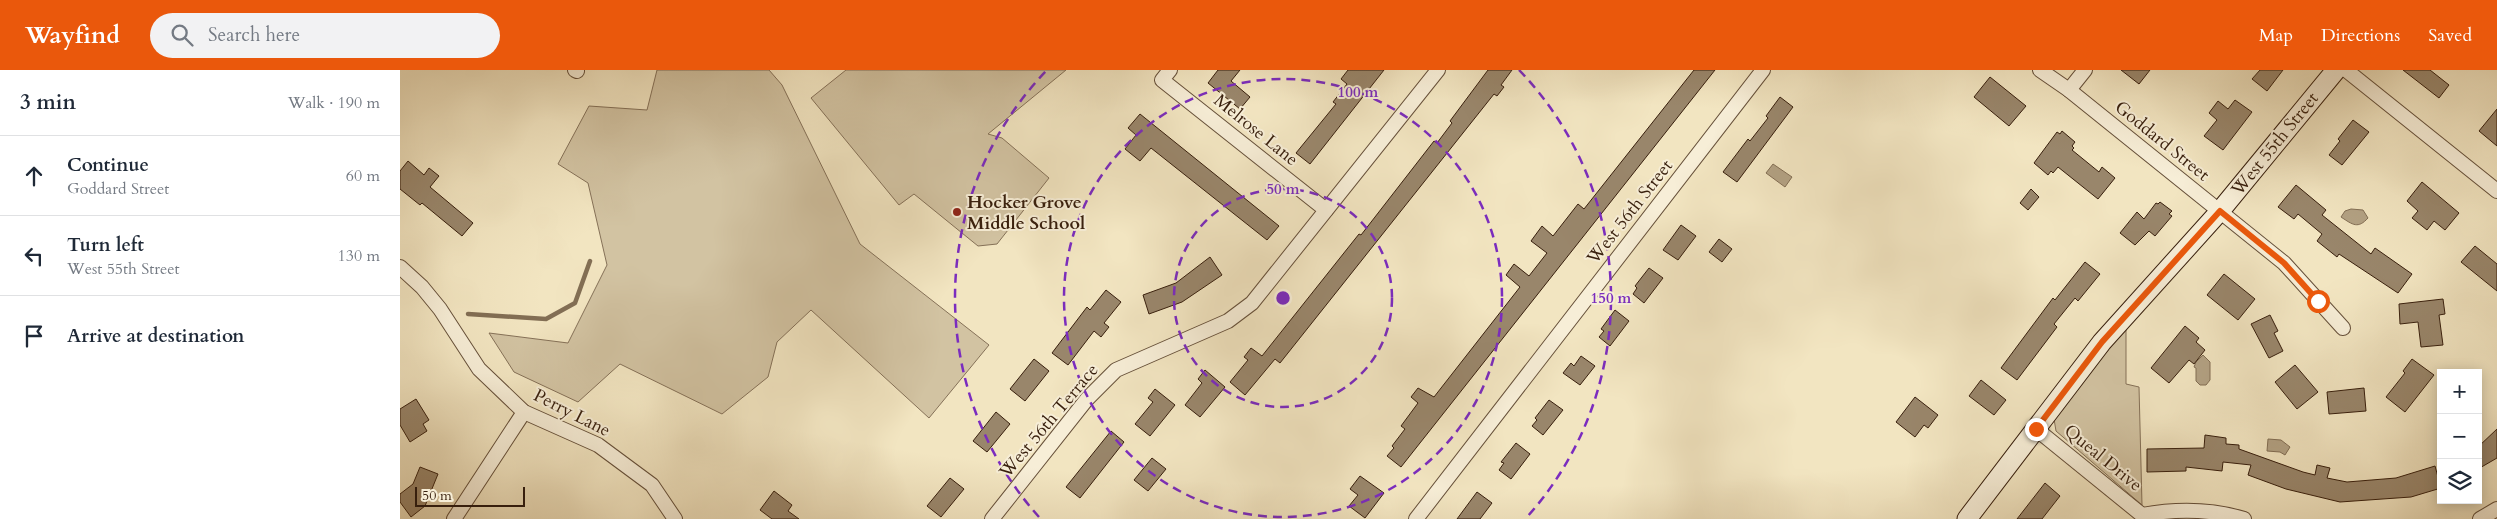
<!DOCTYPE html>
<html lang="en">
<head>
<meta charset="utf-8">
<style>
  :root { --surface:#fff; --page:#f2f2f3; --text:#1f2937; --muted:#747a83; --line:#e0e1e3; --accent:#ea580c }
  body { margin:0; font-family:Cardo,serif; background:var(--page); color:var(--text) }
  .controls { position:absolute; right:15px; bottom:15px; display:grid; overflow:hidden; border-radius:0px; box-shadow:0 2px 12px #0003 }
  .controls button { width:45px; height:45px; display:grid; place-items:center; padding:0; border:0; border-bottom:1px solid var(--line); background:var(--surface); color:var(--text); font:25px sans-serif }
  .scale { position:absolute; left:15px; bottom:12px; width:110px; box-sizing:border-box; padding-left:5px; border:2px solid #381f0d; border-top:0; font-size:14px; line-height:18px; white-space:nowrap; color:#381f0d; -webkit-text-stroke:4px #f7eed7; paint-order:stroke }
  .stop { position:absolute; width:15px; height:15px; margin:-11px; border:4px solid #ea580c; border-radius:50%; background:#fff }
  .stop.end { background:#ea580c; border-color:#fff; box-shadow:0 1px 5px #0008 }
  .list { margin:0; padding:0; list-style:none }
  h2 { display:flex; justify-content:space-between; align-items:center; height:65px; margin:0; padding:0 20px; font-size:21px }
  h2 small { font-size:16px; font-weight:400; color:var(--muted) }
  .list li { display:grid; grid-template-columns:32px 1fr auto; gap:15px; align-items:center; box-sizing:border-box; height:80px; padding:0 20px; border-top:1px solid var(--line) }
  .list b { display:block; font-size:19px; white-space:nowrap }
  .list p { margin:0; font-size:16px; white-space:nowrap; color:var(--muted) }
  .list em { font-size:16px; font-style:normal; color:var(--muted) }
  .icon { flex:none; width:28px; height:28px; fill:none; stroke:currentColor; stroke-width:2; stroke-linecap:round; stroke-linejoin:round }
  .map { position:relative; flex:none; width:2097px; height:449px; overflow:hidden }
  header { display:flex; align-items:center; gap:30px; box-sizing:border-box; height:70px; padding:0 25px; background:var(--accent); color:#fff }
  header strong { font-size:24px }
  nav { display:flex; gap:28px; margin-inline-start:auto; font-size:18px }
  .search { width:350px; height:45px; background:var(--page); display:flex; align-items:center; gap:12px; box-sizing:border-box; padding:0 18px; border-radius:28px; color:var(--muted); font-size:19px }
  main { display:flex }
  aside { flex:1; background:var(--surface) }
  .map>svg:first-child { display:block }
  .green { fill:#d2c3a2; stroke:#857158 }
  .water { fill:#b3a284; stroke:#826e54 }
  .lines { fill:none; stroke-linecap:round; stroke-linejoin:round }
  .stream { stroke:#826e54; stroke-width:4.5 }
  .building { fill:#99866b; stroke:#381f0d }
  .street-casing { stroke:#66503a; stroke-width:16 }
  .secondary-casing { stroke:#381f0d; stroke-width:21 }
  .street { stroke:#f7eed7; stroke-width:14 }
  .secondary { stroke:#f7eed7; stroke-width:19 }
  .route { stroke:#ea580c; stroke-width:6 }
  .ring { fill:none; stroke:#7b2cbf; stroke-width:2.5; stroke-dasharray:9 6 }
  .poi-dot { fill:#8f2418; stroke:#f7eed7; stroke-width:2 }
  .labels { text-anchor:middle; dominant-baseline:central; stroke-width:4; stroke-linejoin:round; paint-order:stroke }
  .street-label { font-size:18px; fill:#381f0d; stroke:#f7eed7 }
  .poi-label { font-size:18px; font-weight:bold; fill:#381f0d; stroke:#f7eed7; text-anchor:start }
  .centre { fill:#7b2cbf; stroke:#f7eed7; stroke-width:2.5 }
  .ring-label { font-size:15px; text-anchor:middle; font-weight:bold; fill:#7b2cbf; stroke:#f7eed7; stroke-width:4; stroke-linejoin:round; paint-order:stroke }
</style>
</head>
<body>
<header>
<strong>Wayfind</strong>
<div class="search"><svg class="icon" aria-label="search" viewBox="0 0 24 24"><circle cx="10" cy="10" r="6"/><path d="M15 15l6 6"/></svg>Search here</div>
<nav><a>Map</a><a>Directions</a><a>Saved</a></nav>
</header>
<main>
<aside>
<h2>3 min<small>Walk · 190 m</small></h2>
<ul class="list">
<li><svg class="icon" aria-label="ahead" viewBox="0 0 24 24"><path d="M12 20V5M6 11l6-6 6 6"/></svg><div><b>Continue</b><p>Goddard Street</p></div><em>60 m</em></li>
<li><svg class="icon" aria-label="left" viewBox="0 0 24 24"><path d="M17 20v-9H6M10 6l-5 5 5 5"/></svg><div><b>Turn left</b><p>West 55th Street</p></div><em>130 m</em></li>
<li><svg class="icon" aria-label="arrive" viewBox="0 0 24 24"><path d="M6 21V4h12l-3 4 3 4H6"/></svg><div><b>Arrive at destination</b></div></li>
</ul>
</aside>
<div class="map">
<svg width="2097" height="449" viewBox="0 0 2097 449">
  <rect width="100%" height="100%" fill="#f2e5c1"/>
  <filter id="stains"><feTurbulence type="fractalNoise" baseFrequency=".004" numOctaves="4"/><feColorMatrix values="0 0 0 0 .2 0 0 0 0 .09 0 0 0 0 .02 0 0 0 .5 -.17"/></filter>
  <radialGradient id="worn" r=".72"><stop offset=".6" stop-color="#630" stop-opacity="0"/><stop offset="1" stop-color="#630" stop-opacity=".3"/></radialGradient>
  <g class="green">
    <polygon points="257,0 369,0 382,15 460,174 589,275 529,348 411,240 377,272 368,307 322,344 220,294 178,332 114,302 89,263 168,273 207,195 188,113 158,94 189,36 247,40"/>
    <polygon points="446,0 666,0 588,64 602,68 649,108 597,174 578,176 514,124 499,135 411,28"/>
    <polygon points="1726,257 1726,314 1739,317 1742,435 1656,361 1654,349"/>
  </g>
  <g class="water">
    <polygon points="1373,94 1392,107 1385,117 1366,103"/>
    <path d="M1951 139 1963 140 1968 148C1958 159 1953 155 1941 147L1945 141Z"/>
    <polygon points="1803,285 1810,292 1810,310 1806,315 1800,315 1796,311 1796,298 1794,297 1796,292"/>
    <polygon points="1868,369 1881,370 1890,377 1885,385 1880,382 1867,381"/>
  </g>
  <g class="lines">
    <polyline class="stream" points="68,244 146,249 175,233 190,191"/>
  </g>
  <g class="building">
    <polygon points="818,0 840,0 831,11 850,27 840,39 808,13"/>
    <polygon points="948,0 984,0 910,94 896,83 936,34 933,32 947,14 941,9"/>
    <polygon points="1088,0 1112,0 1101,15 1104,17 1097,26 1094,24 880,293 875,289 845,325 830,312 848,290 844,287 851,278 862,286 959,164 961,165 1034,71 1037,73 1052,53 1050,51"/>
    <polygon points="1294,0 1315,0 1001,397 987,386 994,378 992,376 1005,359 1001,356 1018,333 1011,327 1018,318 1034,327 1120,217 1106,205 1114,194 1129,206 1147,183 1131,171 1142,156 1153,166 1178,134 1184,139"/>
    <polygon points="1721,0 1750,0 1739,14"/>
    <polygon points="1860,0 1883,0 1867,21 1852,9"/>
    <polygon points="2003,0 2030,0 2049,15 2039,28"/>
    <polygon points="1590,7 1626,36 1609,56 1574,27"/>
    <polygon points="1380,27 1393,37 1337,112 1323,102 1348,69 1350,71 1368,48 1366,46"/>
    <polygon points="1835,30 1852,42 1823,80 1804,66 1817,50 1809,43 1818,31 1828,39"/>
    <polygon points="2097,39 2097,76 2079,61"/>
    <polygon points="740,44 879,156 867,170 751,78 740,91 725,79 736,65 728,58"/>
    <polygon points="1953,50 1969,62 1942,95 1929,85 1940,71 1938,69"/>
    <polygon points="1662,61 1675,72 1672,76 1674,78 1672,80 1699,102 1702,97 1715,108 1698,129 1658,97 1653,103 1651,101 1648,105 1634,93 1657,62 1660,64"/>
    <polygon points="8,91 24,105 29,98 39,106 30,117 73,153 62,166 22,133 20,135 0,119 0,101"/>
    <polygon points="2022,112 2059,143 2045,160 2034,151 2027,160 2012,148 2018,141 2007,131"/>
    <polygon points="1896,115 1926,140 1922,145 1971,184 1975,178 2012,204 1998,223 1939,184 1937,187 1917,171 1922,164 1898,144 1894,149 1878,137"/>
    <polygon points="1631,119 1639,127 1628,140 1620,133"/>
    <polygon points="1760,132 1772,141 1769,144 1772,146 1755,166 1749,161 1735,175 1720,163 1737,142 1744,149 1756,133 1758,134"/>
    <polygon points="1281,155 1296,166 1278,190 1263,180"/>
    <polygon points="1319,169 1332,179 1322,192 1309,182"/>
    <polygon points="2075,176 2097,194 2097,221 2061,192"/>
    <polygon points="810,187 822,205 782,232 749,244 743,225 776,213"/>
    <polygon points="1685,192 1700,204 1678,231 1675,228 1654,254 1657,257 1617,310 1601,298 1653,228 1655,230"/>
    <polygon points="1249,198 1263,208 1244,233 1233,224 1237,218 1235,216"/>
    <polygon points="1824,204 1855,229 1838,250 1807,225"/>
    <polygon points="706,220 721,232 704,253 709,257 701,267 694,261 668,295 652,283 687,237 690,240"/>
    <polygon points="2043,229 2045,244 2039,245 2043,275 2021,277 2018,252 2000,254 1999,234"/>
    <polygon points="1215,240 1229,251 1210,276 1199,267 1204,261 1201,259"/>
    <polygon points="1870,245 1878,261 1874,263 1883,281 1869,288 1851,254"/>
    <polygon points="1785,256 1799,268 1796,272 1805,280 1794,294 1789,290 1769,313 1751,298"/>
    <polygon points="1181,286 1195,296 1180,315 1163,303 1171,293 1174,296"/>
    <polygon points="634,289 649,301 625,331 610,319"/>
    <polygon points="2012,289 2034,305 2005,342 1986,327 2005,303 2003,301"/>
    <polygon points="1895,295 1918,322 1897,339 1875,312"/>
    <polygon points="805,300 825,317 800,347 785,335 802,313 798,309"/>
    <polygon points="1581,310 1606,330 1594,345 1569,326"/>
    <polygon points="1964,318 1966,341 1929,344 1927,322"/>
    <polygon points="755,319 775,335 750,366 735,354 753,332 748,328"/>
    <polygon points="1515,327 1538,345 1528,358 1524,355 1515,367 1496,352"/>
    <polygon points="16,329 29,350 23,354 27,361 10,372 0,355 0,339"/>
    <polygon points="1149,330 1163,340 1143,365 1132,356 1137,350 1135,348"/>
    <polygon points="596,342 610,354 587,382 573,371"/>
    <polygon points="2097,359 2097,388 2078,399 2078,377"/>
    <polygon points="711,361 724,372 680,428 666,417"/>
    <polygon points="1805,365 1826,368 1826,374 1839,375 1839,379 1903,402 1915,405 1917,395 1930,398 1927,408 1947,412 1996,408 2035,396 2041,418 2011,427 1940,432 1886,419 1848,405 1851,395 1823,392 1822,401 1786,397 1786,401 1747,402 1747,379 1804,378"/>
    <polygon points="1116,373 1130,384 1111,409 1099,400 1104,393 1101,392"/>
    <polygon points="752,388 766,399 748,421 734,410"/>
    <polygon points="20,397 38,404 25,436 11,447 0,432 0,424 13,414"/>
    <polygon points="960,406 984,423 965,448 949,436 958,425 950,419"/>
    <polygon points="550,408 564,419 541,447 527,436"/>
    <polygon points="1645,413 1660,426 1642,449 1617,449"/>
    <polygon points="374,421 392,435 388,441 399,449 372,449 360,440"/>
    <polygon points="1077,422 1092,433 1080,449 1057,449"/>
  </g>
  <g class="lines">
    <g class="street-casing">
      <g id="street">
        <polyline points="175,0 177,1"/>
        <polyline points="770,0 762,10 926,140"/>
        <polyline points="1640,0 1669,20 1884,193 1943,258"/>
        <polyline points="1946,0 2097,121"/>
        <polyline points="1669,20 1685,0"/>
        <polyline points="0,197 22,217 40,239 79,299 124,342 198,375 252,415 275,449"/>
        <polyline points="1636,359 1742,445 1743,449"/>
        <path d="M1742 445C1775 439 1811 439 1844 449"/>
        <polyline points="54,449 124,342"/>
        <polyline points="592,449 687,329 716,300 828,251 852,233 1038,0"/>
        <polyline points="1016,449 1363,0"/>
        <polyline points="2080,449 2097,439"/>
      </g>
    </g>
    <g class="secondary-casing">
      <polyline id="secondary" points="1567,449 1702,272 1820,141 1936,0"/>
    </g>
    <use href="#street" class="street"/>
    <use href="#secondary" class="secondary"/>
  </g>
  <g class="lines">
    <polyline class="route" points="1636,359 1702,272 1820,141 1884,193 1918,231"/>
  </g>
  <g class="ring">
    <circle cx="883" cy="228" r="109"/>
    <circle cx="883" cy="228" r="219"/>
    <path d="M639 447A328 328 0 0 1 647 0M1119 0A328 328 0 0 1 1127 447"/>
  </g>
  <circle class="poi-dot" cx="557" cy="142" r="5"/>
  <g class="labels">
    <g class="street-label">
      <text transform="translate(856 60) rotate(39)">Melrose Lane</text>
      <text transform="translate(1762 71) rotate(39)">Goddard Street</text>
      <text transform="translate(1875 74) rotate(-51)">West 55th Street</text>
      <text transform="translate(1230 142) rotate(-52)">West 56th Street</text>
      <text transform="translate(172 343) rotate(27)">Perry Lane</text>
      <text transform="translate(649 351) rotate(-50)">West 56th Terrace</text>
      <text transform="translate(1703 388) rotate(39)">Queal Drive</text>
    </g>
    <g class="poi-label">
      <text x="567" y="132">Hocker Grove<tspan x="567" dy="21">Middle School</tspan></text>
    </g>
  </g>
  <circle cx="883" cy="228" r="8" class="centre"/>
  <g class="ring-label">
    <text x="958" y="27">100 m</text>
    <text x="883" y="124">50 m</text>
    <text x="1211" y="233">150 m</text>
  </g>
  <rect width="100%" height="100%" filter="url(#stains)"/>
  <rect width="100%" height="100%" fill="url(#worn)"/>
</svg>
<div class="controls">
<button>+</button>
<button>−</button>
<button><svg class="icon" aria-label="layers" viewBox="0 0 24 24"><path d="M12 4l9 5-9 5-9-5zM3 14l9 5 9-5"/></svg></button>
</div>
<div class="scale">50 m</div>
<div class="stop" style="left:1918px;top:231px"></div>
<div class="stop end" style="left:1636px;top:359px"></div>
</div>
</main>
</body>
</html>
